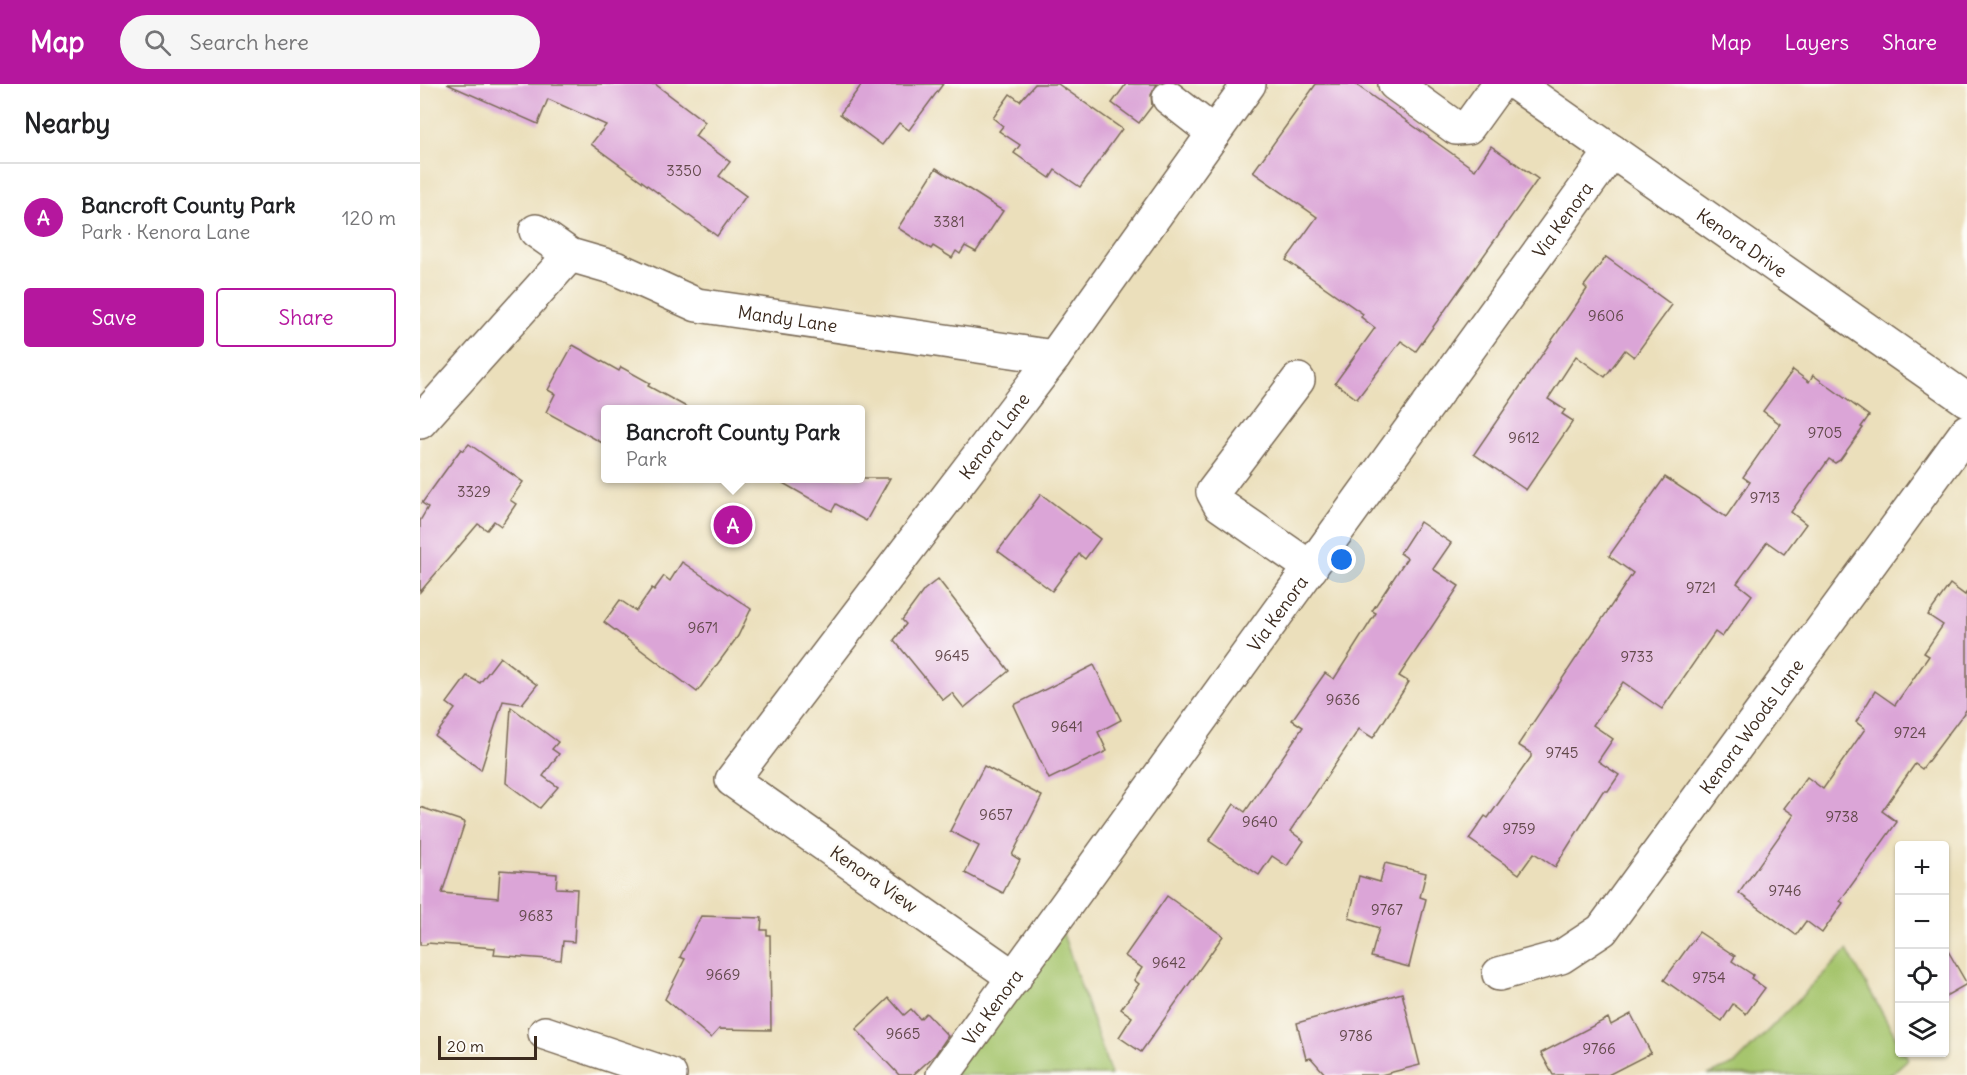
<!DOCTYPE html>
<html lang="en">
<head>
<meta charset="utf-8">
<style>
  :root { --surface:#fff; --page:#f6f6f6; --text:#202124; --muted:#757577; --line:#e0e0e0; --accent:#b5179e }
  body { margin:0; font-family:Delius,sans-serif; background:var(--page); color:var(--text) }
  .controls { position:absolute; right:18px; bottom:18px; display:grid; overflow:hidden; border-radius:6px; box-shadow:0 2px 4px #0004 }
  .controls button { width:54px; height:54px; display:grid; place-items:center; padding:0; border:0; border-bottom:2px solid var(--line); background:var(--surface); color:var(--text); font:30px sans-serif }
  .scale { position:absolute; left:18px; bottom:15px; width:99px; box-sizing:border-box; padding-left:6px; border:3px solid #3b2a1e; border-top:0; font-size:16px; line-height:21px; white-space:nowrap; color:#3b2a1e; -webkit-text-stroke:4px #fdfcf7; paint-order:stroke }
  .you { position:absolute; left:922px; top:476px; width:21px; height:21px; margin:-15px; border:4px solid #fff; border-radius:50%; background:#1a73e8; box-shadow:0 0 0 9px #1a73e833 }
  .badge { display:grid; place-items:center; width:39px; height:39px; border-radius:50%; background:var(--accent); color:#fff; font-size:20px; font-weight:700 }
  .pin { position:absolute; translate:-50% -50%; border:3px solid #fff; box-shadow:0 2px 6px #0006 }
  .popup { position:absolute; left:181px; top:321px; width:264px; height:78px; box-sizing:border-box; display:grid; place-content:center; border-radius:6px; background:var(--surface); filter:drop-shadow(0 2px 4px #0005); font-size:20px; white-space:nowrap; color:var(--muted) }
  .popup b { font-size:22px; color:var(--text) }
  .popup::after { content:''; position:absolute; left:50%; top:100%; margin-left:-12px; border:12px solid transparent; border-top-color:var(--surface) }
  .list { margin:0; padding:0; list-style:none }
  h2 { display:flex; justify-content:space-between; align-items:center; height:78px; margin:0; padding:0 24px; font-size:26px }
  h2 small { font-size:20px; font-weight:400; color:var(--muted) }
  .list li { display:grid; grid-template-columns:39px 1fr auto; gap:18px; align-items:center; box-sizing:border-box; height:108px; padding:0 24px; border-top:2px solid var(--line) }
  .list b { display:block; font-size:22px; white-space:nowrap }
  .list p { margin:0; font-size:20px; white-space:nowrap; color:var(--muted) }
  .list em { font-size:20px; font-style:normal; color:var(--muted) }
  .actions { display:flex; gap:12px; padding:18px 24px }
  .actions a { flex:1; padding:14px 0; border:2px solid var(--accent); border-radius:6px; text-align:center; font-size:21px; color:var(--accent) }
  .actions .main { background:var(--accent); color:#fff }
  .icon { flex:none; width:33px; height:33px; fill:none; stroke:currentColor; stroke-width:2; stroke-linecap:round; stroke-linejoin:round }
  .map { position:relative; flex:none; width:1547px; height:991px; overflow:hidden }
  header { display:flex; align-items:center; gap:36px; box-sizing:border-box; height:84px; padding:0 30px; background:var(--accent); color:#fff }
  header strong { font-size:28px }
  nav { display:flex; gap:33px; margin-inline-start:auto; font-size:21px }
  .search { width:420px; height:54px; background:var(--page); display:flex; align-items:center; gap:15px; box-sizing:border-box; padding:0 21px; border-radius:33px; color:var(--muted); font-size:22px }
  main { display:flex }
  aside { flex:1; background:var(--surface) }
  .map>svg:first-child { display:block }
  .green { fill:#a6c56d; stroke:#707846; stroke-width:1.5 }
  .building { fill:#dba5d7 }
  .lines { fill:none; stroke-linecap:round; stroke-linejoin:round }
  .minor-casing { stroke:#796955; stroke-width:36 }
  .minor { stroke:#fff; stroke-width:33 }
  .labels { text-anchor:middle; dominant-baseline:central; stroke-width:5; stroke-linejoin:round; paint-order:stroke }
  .number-label { font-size:15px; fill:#63494c }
  .street-label { font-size:18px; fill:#3b2a1e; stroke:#fdfcf7 }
</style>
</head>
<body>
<header>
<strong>Map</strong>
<div class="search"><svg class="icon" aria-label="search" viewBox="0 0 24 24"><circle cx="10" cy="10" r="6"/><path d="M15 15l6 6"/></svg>Search here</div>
<nav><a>Map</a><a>Layers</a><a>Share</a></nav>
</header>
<main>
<aside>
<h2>Nearby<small></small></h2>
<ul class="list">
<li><span class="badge">A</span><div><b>Bancroft County Park</b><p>Park · Kenora Lane</p></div><em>120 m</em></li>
</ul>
<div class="actions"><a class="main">Save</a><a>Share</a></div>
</aside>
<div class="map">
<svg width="1547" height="991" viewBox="0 0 1547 991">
  <rect width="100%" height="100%" fill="#fdfcf7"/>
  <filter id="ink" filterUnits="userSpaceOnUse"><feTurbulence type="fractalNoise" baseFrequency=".0167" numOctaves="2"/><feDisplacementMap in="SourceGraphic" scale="12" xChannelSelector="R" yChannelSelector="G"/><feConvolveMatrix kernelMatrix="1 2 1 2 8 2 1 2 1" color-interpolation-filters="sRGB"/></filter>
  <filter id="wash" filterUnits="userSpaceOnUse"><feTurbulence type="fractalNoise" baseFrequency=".008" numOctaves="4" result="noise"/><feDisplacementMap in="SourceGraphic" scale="24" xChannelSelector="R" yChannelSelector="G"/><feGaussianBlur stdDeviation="1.35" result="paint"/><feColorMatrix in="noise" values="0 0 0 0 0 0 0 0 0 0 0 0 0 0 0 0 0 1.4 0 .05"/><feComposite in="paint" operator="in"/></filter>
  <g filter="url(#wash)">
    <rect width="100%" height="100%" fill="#ebdfbb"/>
    <g class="green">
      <polygon points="638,835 691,991 523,991"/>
      <polygon points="1427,866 1479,959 1480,968 1485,969 1488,975 1470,991 1288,991 1316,979"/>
    </g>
    <g id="blocks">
      <g class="building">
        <polygon points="27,0 235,0 285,38 275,52 310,78 299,92 326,112 297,152 171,60 186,41 128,15 118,40"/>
        <polygon points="442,0 523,0 489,46 479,39 462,61 420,30"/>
        <polygon points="615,0 638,0 702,45 660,103 635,86 630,94 594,69 600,61 579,47 583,42 573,34 590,10 600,17"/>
        <polygon points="706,0 737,0 731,11 732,22 719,39 692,19"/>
        <polygon points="896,0 935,0 1055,86 1071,62 1118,95 996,267 981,257 937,315 915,299 955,244 941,233 943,230 866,176 897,133 833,88"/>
        <polygon points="516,84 583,127 556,168 545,162 540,170 536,167 532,174 513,162 511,165 478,144"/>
        <polygon points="1186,173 1252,221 1214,273 1205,266 1185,293 1156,272 1128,315 1145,326 1142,330 1153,337 1106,406 1054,370 1167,205 1164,202"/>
        <polygon points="153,261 199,287 201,283 230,299 228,302 272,326 186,326 186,361 126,328 135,310 128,306"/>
        <polygon points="1373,286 1389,298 1393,291 1449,332 1441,343 1443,344 1420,376 1415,379 1409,375 1371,428 1386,440 1364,470 1347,458 1317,499 1332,511 1302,553 1295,548 1242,625 1203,598 1173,641 1193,655 1178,677 1199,691 1188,707 1183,707 1135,783 1114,769 1099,790 1049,755 1065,732 1068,734 1111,673 1111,669 1098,661 1213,489 1189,472 1245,393 1306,433 1330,398 1323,393 1360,340 1343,327"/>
        <polygon points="49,360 103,398 90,416 96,420 81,442 74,437 67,446 58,440 0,508 0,437 8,423 2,419 41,365 43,367"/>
        <polygon points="354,394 470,394 446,437 416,420 412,427"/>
        <polygon points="621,410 680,455 665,475 659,470 632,507 578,467"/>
        <polygon points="1000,438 1031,459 1013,485 1039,502 979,592 989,598 953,654 939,645 870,747 884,757 867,782 852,772 839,791 789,757 814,720 825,728 883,643 872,636 905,589 914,595 956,529 952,527 987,474 980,469"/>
        <polygon points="262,478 331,525 318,552 277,608 184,538 200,516 216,527 232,504 234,506 244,492 250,497"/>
        <polygon points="518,495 589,587 544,624 532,609 523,616 474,556 486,540 482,536 504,506"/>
        <polygon points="1530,500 1545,511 1547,507 1547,625 1502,685 1495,680 1462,727 1477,738 1420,817 1423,819 1402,849 1386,837 1376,851 1319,809 1374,731 1364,724 1387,693 1403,705 1445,645 1436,638 1455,607 1475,621 1509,572 1504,569 1523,541 1508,531"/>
        <polygon points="80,573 117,601 102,620 83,617 61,686 15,652 35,625 27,619 47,592 60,599"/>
        <polygon points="674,581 701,636 678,648 687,667 629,695 594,621"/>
        <polygon points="91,623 138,658 132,665 139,670 123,692 138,703 120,724 86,699"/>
        <polygon points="564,682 622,712 592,771 600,776 583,809 545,789 559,762 530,747"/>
        <polygon points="0,723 45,738 22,809 78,814 80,786 137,790 136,804 157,805 154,858 143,857 141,876 74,871 75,864 7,859 6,861 0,861"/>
        <polygon points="965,779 1006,789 1000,813 1006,815 989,883 951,873 959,844 929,834 939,792 960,798"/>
        <polygon points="747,812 803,852 721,968 699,953 712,933 701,925 719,900 714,896 722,884 705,872"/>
        <polygon points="281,832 342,834 341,846 347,846 347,851 350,851 351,946 299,945 291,954 245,915 265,875 260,873"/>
        <polygon points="1279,848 1315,872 1312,877 1333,891 1331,894 1345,904 1326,930 1313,920 1302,937 1244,896"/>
        <polygon points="1528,867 1547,900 1524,913 1524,869"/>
        <polygon points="982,909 1000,981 961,991 906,991 891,974 886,975 877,939"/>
        <polygon points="469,914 484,931 491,925 500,935 506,929 528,952 515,971 493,991 479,991 436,945"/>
        <polygon points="1211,930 1231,969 1188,991 1133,991 1121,969 1188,934 1191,941"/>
      </g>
    </g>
  </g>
  <g filter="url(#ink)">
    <use href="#blocks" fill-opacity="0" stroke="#796955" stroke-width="1.5"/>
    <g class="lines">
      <g class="minor-casing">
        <g id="minor">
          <polyline points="975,0 1036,44 1048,43 1079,0"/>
          <path id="s1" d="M1096 0 1547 316"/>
          <polyline points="749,14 794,49"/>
          <path id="s2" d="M116 147 150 171 195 184 277 221 634 273"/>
          <polyline points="878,296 793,408 800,421 891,484"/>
          <polyline points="0,338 150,171"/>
          <path id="s3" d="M1079 890 1141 873 1182 846 1547 347"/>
          <path id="s4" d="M595 894 312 696 634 273 829 0"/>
          <polyline points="125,949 250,991"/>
          <path id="s5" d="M523 991 1192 67"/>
        </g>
      </g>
      <use href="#minor" class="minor"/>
    </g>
  </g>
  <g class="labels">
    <g class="number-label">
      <text x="264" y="86">3350</text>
      <text x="529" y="137">3381</text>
      <text x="1186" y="231">9606</text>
      <text x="1405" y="348">9705</text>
      <text x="1104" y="353">9612</text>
      <text x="54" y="407">3329</text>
      <text x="1345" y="413">9713</text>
      <text x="1281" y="503">9721</text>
      <text x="283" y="543">9671</text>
      <text x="532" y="571">9645</text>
      <text x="1217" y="572">9733</text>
      <text x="923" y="615">9636</text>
      <text x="647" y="642">9641</text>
      <text x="1490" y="648">9724</text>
      <text x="1142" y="668">9745</text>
      <text x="576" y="730">9657</text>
      <text x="1422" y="732">9738</text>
      <text x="840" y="737">9640</text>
      <text x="1099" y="744">9759</text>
      <text x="1365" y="806">9746</text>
      <text x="967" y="825">9767</text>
      <text x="116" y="831">9683</text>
      <text x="749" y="878">9642</text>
      <text x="303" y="890">9669</text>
      <text x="1289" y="893">9754</text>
      <text x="483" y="949">9665</text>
      <text x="936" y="951">9786</text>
      <text x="1179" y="964">9766</text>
    </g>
    <g class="street-label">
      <text stroke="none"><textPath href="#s5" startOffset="1056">Via Kenora</textPath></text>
      <text stroke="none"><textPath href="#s1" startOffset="276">Kenora Drive</textPath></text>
      <text stroke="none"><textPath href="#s2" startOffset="270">Mandy Lane</textPath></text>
      <text stroke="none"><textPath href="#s4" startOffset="778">Kenora Lane</textPath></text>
      <text stroke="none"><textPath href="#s5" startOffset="570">Via Kenora</textPath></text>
      <text stroke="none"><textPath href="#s3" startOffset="366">Kenora Woods Lane</textPath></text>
      <text transform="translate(454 795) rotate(35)">Kenora View</text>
      <text stroke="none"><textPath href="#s5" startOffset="84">Via Kenora</textPath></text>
    </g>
  </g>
</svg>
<div class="controls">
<button>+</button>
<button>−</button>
<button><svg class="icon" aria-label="locate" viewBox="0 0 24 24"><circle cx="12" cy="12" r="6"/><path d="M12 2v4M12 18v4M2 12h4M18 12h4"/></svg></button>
<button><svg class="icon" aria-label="layers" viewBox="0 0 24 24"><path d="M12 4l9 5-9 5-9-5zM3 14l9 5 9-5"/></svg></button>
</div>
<div class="scale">20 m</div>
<div class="you"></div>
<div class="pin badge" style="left:313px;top:441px">A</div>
<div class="popup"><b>Bancroft County Park</b>Park</div>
</div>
</main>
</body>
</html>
